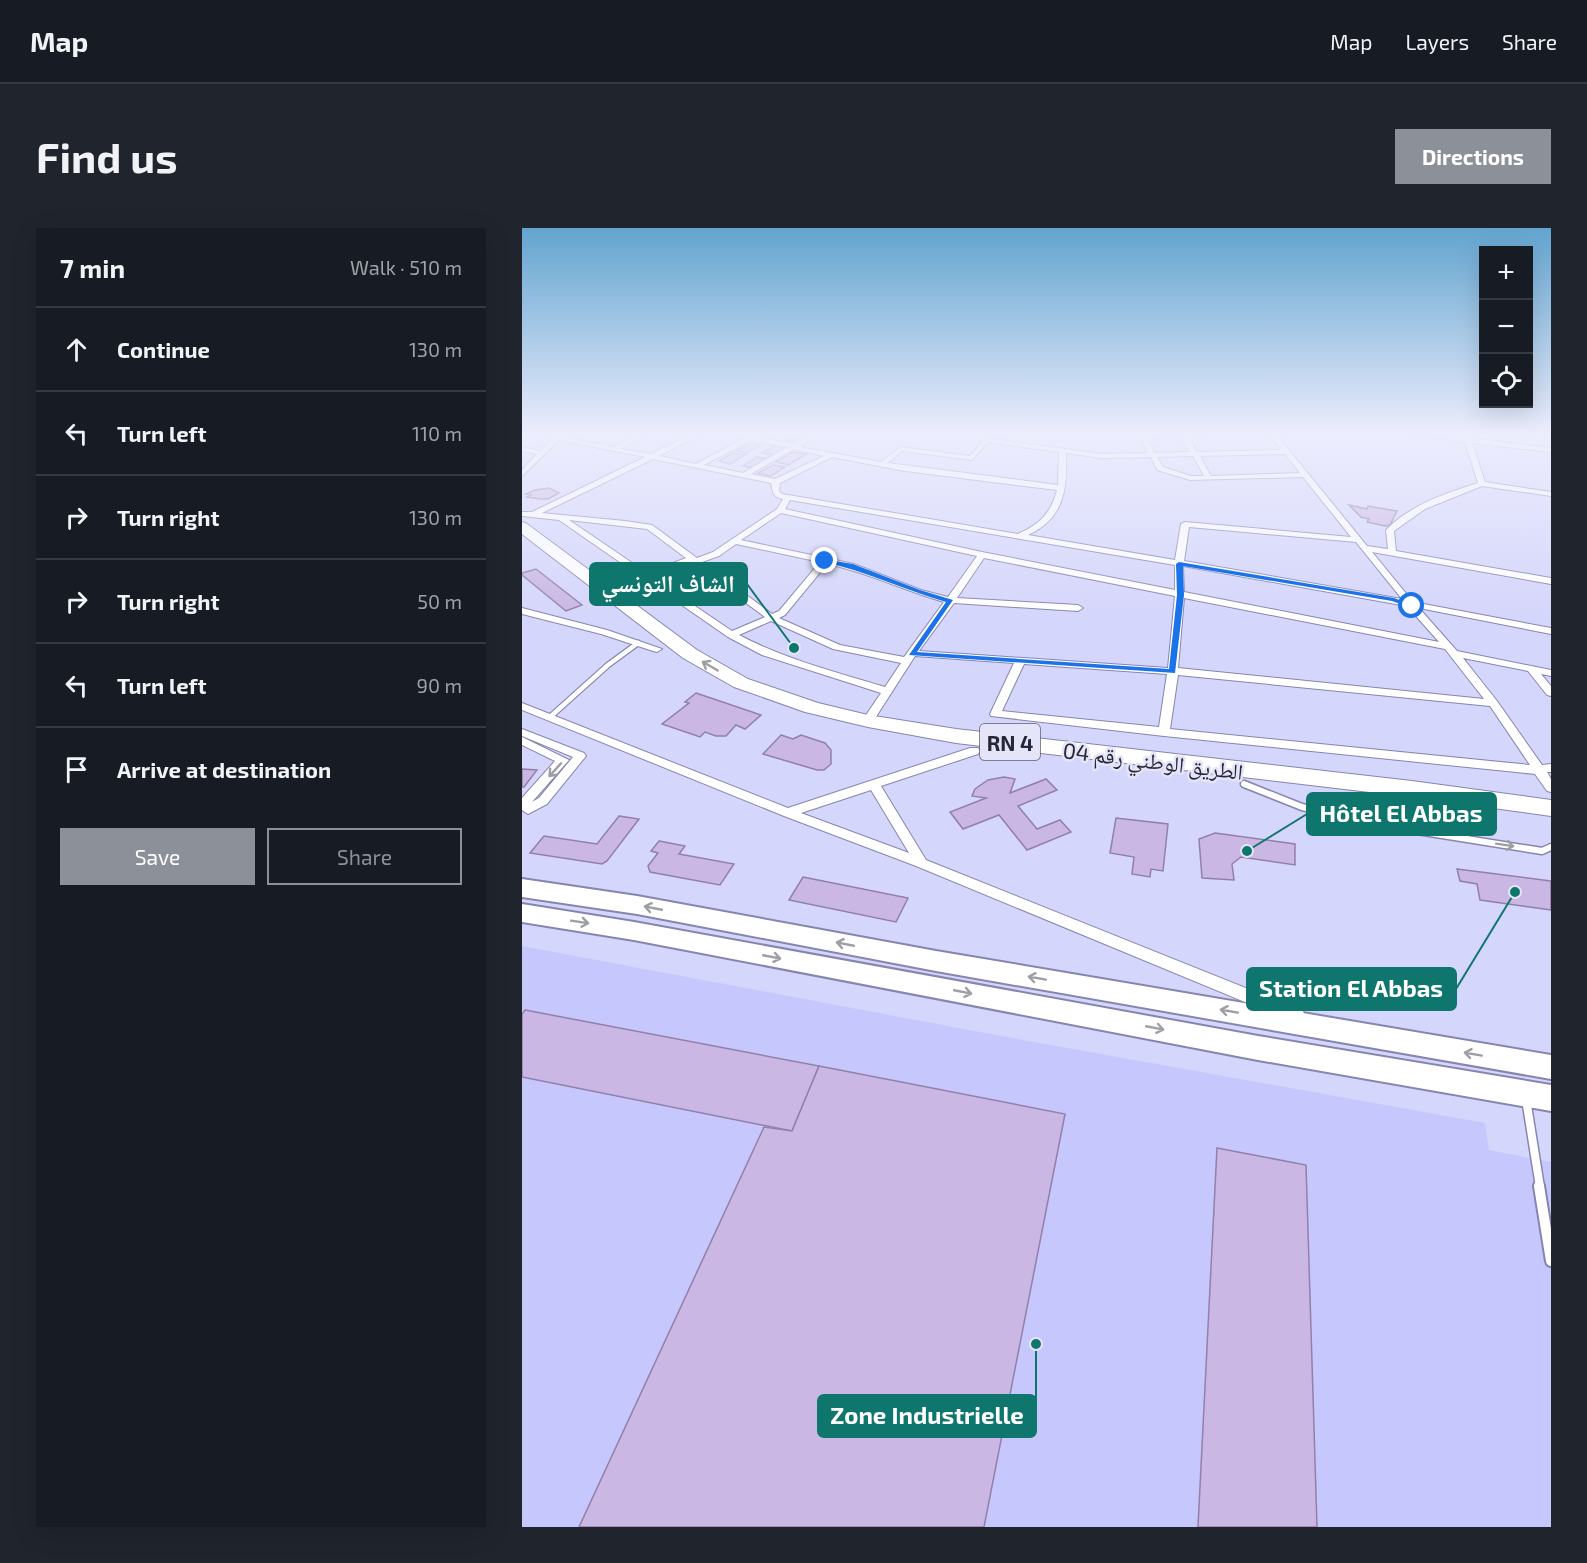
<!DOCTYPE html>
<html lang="en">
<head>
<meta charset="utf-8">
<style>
  :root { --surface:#171b24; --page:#20242c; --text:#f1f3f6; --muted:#9ea1a6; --line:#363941; --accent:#8c9099 }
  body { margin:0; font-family:"Exo 2","Noto Naskh Arabic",sans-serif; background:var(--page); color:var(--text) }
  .controls { position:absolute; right:18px; top:18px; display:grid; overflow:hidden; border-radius:0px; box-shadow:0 6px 24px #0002 }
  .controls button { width:54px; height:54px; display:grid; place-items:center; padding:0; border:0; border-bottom:2px solid var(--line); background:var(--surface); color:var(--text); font:30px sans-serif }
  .stop { position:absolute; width:18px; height:18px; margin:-14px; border:4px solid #1a73e8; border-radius:50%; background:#fff }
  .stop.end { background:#1a73e8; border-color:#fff; box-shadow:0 2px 6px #0008 }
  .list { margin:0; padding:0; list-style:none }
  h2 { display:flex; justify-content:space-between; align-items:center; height:78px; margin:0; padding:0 24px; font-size:26px }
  h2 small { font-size:20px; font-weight:400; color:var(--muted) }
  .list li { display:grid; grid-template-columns:39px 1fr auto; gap:18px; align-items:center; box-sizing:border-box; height:84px; padding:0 24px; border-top:2px solid var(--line) }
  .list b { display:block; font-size:22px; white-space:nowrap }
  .list em { font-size:20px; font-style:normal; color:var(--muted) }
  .actions { display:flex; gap:12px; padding:18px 24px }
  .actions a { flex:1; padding:14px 0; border:2px solid var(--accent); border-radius:0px; text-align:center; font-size:21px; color:var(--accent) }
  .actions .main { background:var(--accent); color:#fff }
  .icon { flex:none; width:33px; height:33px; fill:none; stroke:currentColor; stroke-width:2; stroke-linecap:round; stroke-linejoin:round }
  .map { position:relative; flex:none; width:1029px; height:1299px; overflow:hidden; border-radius:0px }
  header { display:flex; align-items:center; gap:36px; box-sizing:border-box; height:84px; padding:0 30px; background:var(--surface); border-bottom:2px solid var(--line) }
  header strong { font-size:28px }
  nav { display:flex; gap:33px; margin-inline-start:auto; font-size:21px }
  .intro { display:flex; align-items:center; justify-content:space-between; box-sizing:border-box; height:144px; padding:0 36px }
  h1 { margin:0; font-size:42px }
  .button { padding:15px 27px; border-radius:0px; background:var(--accent); color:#fff; font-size:21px; font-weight:700 }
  main { display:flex; gap:36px; padding:0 36px }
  aside { flex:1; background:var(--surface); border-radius:0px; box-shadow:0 6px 24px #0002 }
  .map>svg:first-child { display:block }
  .built { fill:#c6c7fc }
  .building { fill:#cab7e3; stroke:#9280a9; stroke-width:1.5 }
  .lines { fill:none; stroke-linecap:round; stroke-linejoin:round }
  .lane-far3-casing { stroke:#8585b0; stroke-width:7 }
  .lane-far2-casing { stroke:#8585b0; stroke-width:9 }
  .lane-far1-casing { stroke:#8585b0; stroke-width:11 }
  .lane-casing { stroke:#8585b0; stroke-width:14 }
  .street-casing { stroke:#8585b0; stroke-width:2 }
  .primary-casing { stroke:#8585b0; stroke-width:4 }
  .highway-casing { stroke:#8585b0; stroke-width:2 }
  .lane-far3 { stroke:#fff; stroke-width:4.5 }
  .lane-far2 { stroke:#fff; stroke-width:6 }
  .lane-far1 { stroke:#fff; stroke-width:8 }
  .lane { stroke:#fff; stroke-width:10 }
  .street { fill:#fff; fill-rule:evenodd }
  .primary { fill:#fff; fill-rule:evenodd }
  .highway { fill:#fff; fill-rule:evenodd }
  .oneway { stroke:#9e9ea5 }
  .route { fill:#1a73e8 }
  .labels { text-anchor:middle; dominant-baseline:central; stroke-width:5; stroke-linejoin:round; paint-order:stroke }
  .shield { fill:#e4e5f8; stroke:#606072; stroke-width:1.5 }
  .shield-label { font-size:21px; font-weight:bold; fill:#272738 }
  .street-label { font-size:22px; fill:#272738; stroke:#e4e5f8 }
  .leader { fill:none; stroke:#0f766e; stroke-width:2 }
  .callout-dot { fill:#0f766e; stroke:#e4e5f8; stroke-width:2 }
  .callout { fill:#0f766e; stroke:#0f766e; stroke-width:2 }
  .callout-label { font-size:24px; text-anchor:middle; font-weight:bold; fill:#fff }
</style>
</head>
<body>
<header>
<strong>Map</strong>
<nav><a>Map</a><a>Layers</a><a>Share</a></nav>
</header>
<div class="intro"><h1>Find us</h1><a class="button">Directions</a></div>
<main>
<aside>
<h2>7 min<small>Walk · 510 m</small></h2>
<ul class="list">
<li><svg class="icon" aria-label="ahead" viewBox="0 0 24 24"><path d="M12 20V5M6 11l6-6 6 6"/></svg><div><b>Continue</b></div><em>130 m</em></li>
<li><svg class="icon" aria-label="left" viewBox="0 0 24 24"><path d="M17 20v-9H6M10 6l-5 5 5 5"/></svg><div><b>Turn left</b></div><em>110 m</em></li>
<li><svg class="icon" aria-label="right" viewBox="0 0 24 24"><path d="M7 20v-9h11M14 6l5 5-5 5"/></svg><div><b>Turn right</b></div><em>130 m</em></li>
<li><svg class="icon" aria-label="right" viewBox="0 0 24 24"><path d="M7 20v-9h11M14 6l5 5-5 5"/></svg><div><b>Turn right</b></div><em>50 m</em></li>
<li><svg class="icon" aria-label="left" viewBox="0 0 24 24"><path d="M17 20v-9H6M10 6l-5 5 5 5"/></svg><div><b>Turn left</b></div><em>90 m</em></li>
<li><svg class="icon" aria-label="arrive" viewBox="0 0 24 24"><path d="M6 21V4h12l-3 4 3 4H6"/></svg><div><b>Arrive at destination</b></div></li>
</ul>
<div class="actions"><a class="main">Save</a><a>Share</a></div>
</aside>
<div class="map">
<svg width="1029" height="1299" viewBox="0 0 1029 1299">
  <rect width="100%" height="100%" fill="#d5d6fb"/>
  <polygon class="built" points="0,718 479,808 963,895 967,922 1029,934 1029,1299 0,1299"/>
  <g class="building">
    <polygon points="276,205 288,207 275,214 264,212"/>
    <polygon points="228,215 239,217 225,225 214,223"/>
    <polygon points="254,217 265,219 252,227 240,225"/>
    <polygon points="271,224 284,226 267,237 254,234"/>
    <polygon points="211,225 223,227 208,236 197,233"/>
    <polygon points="235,229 247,231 233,240 221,238"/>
    <polygon points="251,237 263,239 249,248 236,245"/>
    <polygon points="27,260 37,265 26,271 19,271 5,269 9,267 4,266 13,262"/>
    <polygon points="827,277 845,281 846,278 875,283 868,297 863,298 845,294 847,291 839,289"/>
    <polygon points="14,341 60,377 44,383 0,347 0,345"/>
    <polygon points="174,465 239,487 223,501 214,497 204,508 194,508 183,504 178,509 140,496 167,475 163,474"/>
    <polygon points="259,507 271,511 279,507 303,515 309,522 309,536 302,542 295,542 241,526"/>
    <polygon points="0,541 15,542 2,559 0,559"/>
    <polygon points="482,549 493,551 488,565 524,551 535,562 496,578 515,601 538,592 549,604 505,622 477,587 441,601 428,584 464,570 450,568 453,561 466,552"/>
    <polygon points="97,588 117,591 85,633 80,636 8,625 22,608 75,616"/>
    <polygon points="594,590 646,596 641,643 629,641 628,649 610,646 612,629 588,625"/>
    <polygon points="693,605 773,616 773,637 719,629 710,636 712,652 680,650 677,611"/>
    <polygon points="137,613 163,618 157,626 212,636 198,657 128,644 126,638 136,625 129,623"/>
    <polygon points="935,641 1029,653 1029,682 958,672 955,656 938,653"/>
    <polygon points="281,649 386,670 374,694 267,672"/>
    <polygon points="3,782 297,838 270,903 0,849 0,786"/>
    <polygon points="297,838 543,886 462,1299 57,1299 242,899 270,903"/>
    <polygon points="695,920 784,937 795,1299 676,1299"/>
  </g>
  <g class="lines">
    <g class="lane-far3-casing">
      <polyline id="lane-far3" points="28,489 86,437 116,415"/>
    </g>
    <g class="lane-far2-casing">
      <polyline id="lane-far2" points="722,556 780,579 864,598 1020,623 1029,619"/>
    </g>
    <g class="lane-far1-casing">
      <polyline id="lane-far1" points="1004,871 1018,959"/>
    </g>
    <g class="lane-casing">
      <polyline id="lane" points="1017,958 1029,1033"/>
    </g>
    <g class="street-casing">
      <g id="street">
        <path d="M36 205H43L40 209 92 219 118 205H127L99 221 129 226 172 205H181L137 228 174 236 232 205 239 206 235 209 271 216 290 205H298L278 219 359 234 378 219 448 228 464 210 579 226 626 225 616 205H702L666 208 675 224 759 222 746 205H753L845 318 866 321 864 302C888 277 924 265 956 255L943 214 883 205 942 210 941 205H947L949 210 1029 220V224L950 215 963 254 1029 264V268L960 258 903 281 872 303 874 323 1029 350V356L850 324 891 374 1029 400V406L897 380 935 423 1029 442V448L1019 446 1029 458V468L1025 467 1006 443 941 430 975 473 1020 537 1029 536V544H1025L1029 551V564L1025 563 1013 546 642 508 469 488 468 486 492 435 393 428 350 495H342L340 493 359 465 240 427 206 409 37 292 0 288V284H10L123 229 37 212 0 248V242L15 226 0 223V219L19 223ZM659 208 668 224 633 225 624 209ZM229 212 265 219 221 245 182 237ZM466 214 537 224 536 257 366 235 380 223 450 232ZM272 221 302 228 253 251 229 246ZM544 225 579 230 629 229 635 242 668 252 781 249 829 309 663 294 659 296 653 332 506 307C543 290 545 261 544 225ZM763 226 778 245 689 248 678 228ZM671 228 682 248H669L641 239 635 229ZM310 229 383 243 535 262C529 285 518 296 496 306L260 266 257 263 258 255ZM131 231 249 255C251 263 250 269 261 271L255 281 191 324 175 330 130 297 103 293 20 285ZM268 272 653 337V362L460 324 263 281ZM259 285 455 328 426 369 399 362 332 336 219 312ZM47 292 125 301 164 330 125 345ZM667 299 834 314 880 371 662 333ZM214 316 298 334 257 383 250 386 180 334 197 328ZM462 330 653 368 646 440 397 423 432 375 556 383 561 380 556 377 435 370ZM165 336H171L243 389 210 403 130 349ZM305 336C345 344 383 363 422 374L382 429 318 417 257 390 263 387ZM661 338 885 378 917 414 662 364ZM662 370 923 421 962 471 656 440ZM249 393 311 421 379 435 363 459C313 444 263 431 217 407ZM502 436 645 446 637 499 480 483ZM656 447 968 478 1008 537 648 501Z"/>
        <polygon points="0,380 85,402 140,421 135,424 131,423 79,406 0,386"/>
        <path d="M0 475 266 580 448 520H456L458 523 456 526 359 558 404 632 781 783 783 788 781 793 775 795 769 793 394 638 262 588 0 482ZM349 562 387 625 279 585Z"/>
        <polygon points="0,501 62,525 64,528 25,576 6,586 0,582 0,570 33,533 0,517 0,509 47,532 10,574 17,570 51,529 0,508"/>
      </g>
    </g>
    <g class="primary-casing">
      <g id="primary">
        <polygon points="0,651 115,668 414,723 1029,827 1029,851 414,743 115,686 0,669"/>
        <polygon points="0,676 112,694 736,808 1029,857 1029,883 736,832 112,712 0,694"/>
      </g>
    </g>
    <g class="highway-casing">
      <polygon id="highway" points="0,294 5,296 175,422 226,451 296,475 346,487 434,501 890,553 1029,572 1029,588 890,569 434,515 346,499 283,484 212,459 161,430 0,306"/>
    </g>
    <use href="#lane-far3" class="lane-far3"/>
    <use href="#lane-far2" class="lane-far2"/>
    <use href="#lane-far1" class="lane-far1"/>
    <use href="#lane" class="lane"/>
    <use href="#street" class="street"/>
    <use href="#primary" class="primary"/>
    <use href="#highway" class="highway"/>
  </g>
  <defs><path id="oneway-shaft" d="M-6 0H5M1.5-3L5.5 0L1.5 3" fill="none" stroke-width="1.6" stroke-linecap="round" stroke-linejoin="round" transform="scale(1.5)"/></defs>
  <g class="oneway">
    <use href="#oneway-shaft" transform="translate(188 438) rotate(-150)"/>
    <use href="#oneway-shaft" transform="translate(33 542) rotate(132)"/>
    <use href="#oneway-shaft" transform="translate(983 617) rotate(9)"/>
    <use href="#oneway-shaft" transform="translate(131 680) rotate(-169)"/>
    <use href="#oneway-shaft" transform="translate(58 694) rotate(9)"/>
    <use href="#oneway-shaft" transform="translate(323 716) rotate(-169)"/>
    <use href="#oneway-shaft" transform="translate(250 729) rotate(11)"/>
    <use href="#oneway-shaft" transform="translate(515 750) rotate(-170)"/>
    <use href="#oneway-shaft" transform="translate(441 764) rotate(11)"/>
    <use href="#oneway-shaft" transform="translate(707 783) rotate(-170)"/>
    <use href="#oneway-shaft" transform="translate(633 800) rotate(11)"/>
    <use href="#oneway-shaft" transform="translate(951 826) rotate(-170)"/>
  </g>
  <linearGradient id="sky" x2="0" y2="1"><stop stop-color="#62a4cf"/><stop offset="0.53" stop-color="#ecedfd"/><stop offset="1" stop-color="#ecedfd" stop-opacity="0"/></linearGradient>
  <rect width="1029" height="387" fill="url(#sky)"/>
  <path class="route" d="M301 331 331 336 398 362 431 372 395 424 647 441 655 367 654 336 657 334 872 370 893 378 890 380 870 373 661 338 662 367 653 445 387 427 424 374C383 362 344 343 301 334Z"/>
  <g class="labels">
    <rect class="shield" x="458" y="496" width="60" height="36" rx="4.5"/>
    <g class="shield-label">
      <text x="488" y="514">RN 4</text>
    </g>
    <g class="street-label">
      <text transform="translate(631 532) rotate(7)">الطريق الوطني رقم 04</text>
    </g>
  </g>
  <path class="leader" d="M272 420L225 356M725 623L785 586M993 664L934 761M514 1116L514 1188"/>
  <g class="callout-dot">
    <circle cx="272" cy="420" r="6"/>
    <circle cx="725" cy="623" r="6"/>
    <circle cx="993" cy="664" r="6"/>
    <circle cx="514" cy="1116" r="6"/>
  </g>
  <g class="callout">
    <rect x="68" y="335" width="157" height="42" rx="6"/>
    <rect x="785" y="565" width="189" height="42" rx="6"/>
    <rect x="725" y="740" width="209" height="42" rx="6"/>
    <rect x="296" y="1167" width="218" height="42" rx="6"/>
  </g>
  <g class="callout-label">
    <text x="146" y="364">الشاف التونسي</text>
    <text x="879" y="594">Hôtel El Abbas</text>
    <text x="829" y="769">Station El Abbas</text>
    <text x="405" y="1196">Zone Industrielle</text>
  </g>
</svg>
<div class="controls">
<button>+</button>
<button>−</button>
<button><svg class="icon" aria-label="locate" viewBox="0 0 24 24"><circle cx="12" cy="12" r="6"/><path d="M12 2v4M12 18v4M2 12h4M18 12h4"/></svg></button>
</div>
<div class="stop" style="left:890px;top:378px"></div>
<div class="stop end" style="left:303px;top:333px"></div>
</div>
</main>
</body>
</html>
